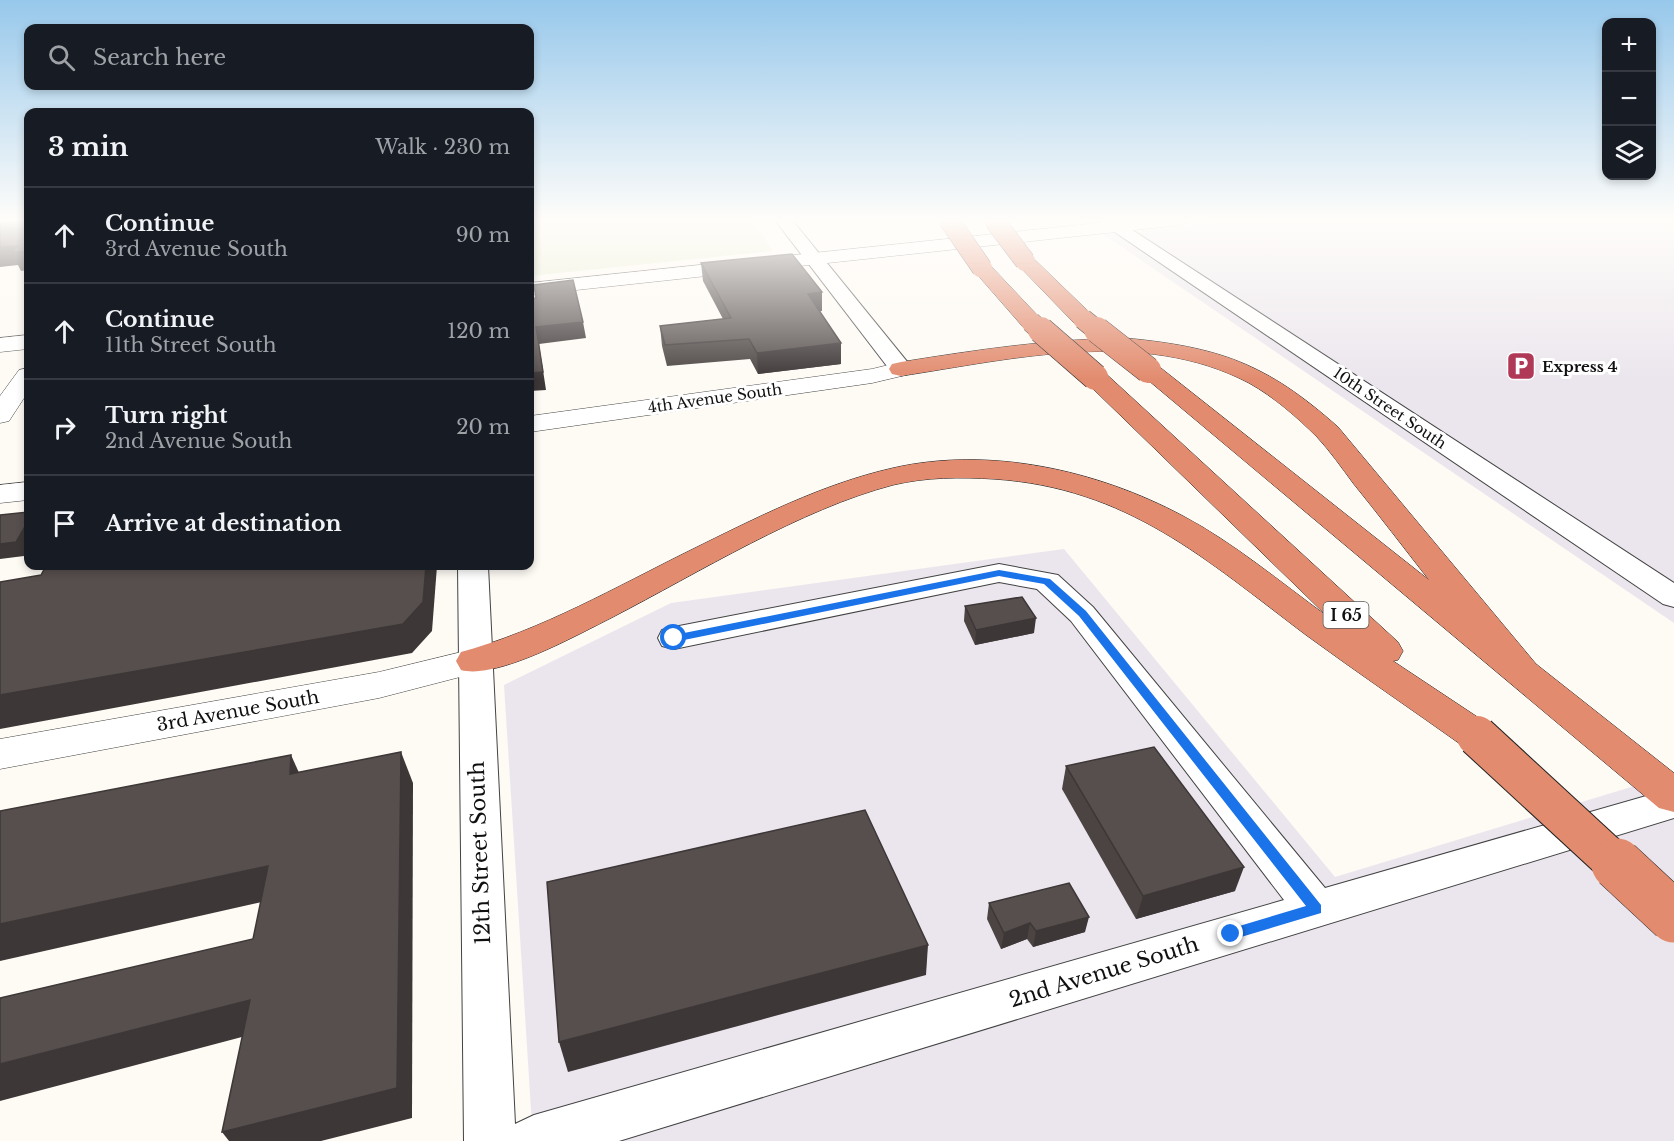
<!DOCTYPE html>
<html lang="en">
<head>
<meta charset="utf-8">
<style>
  :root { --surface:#171b24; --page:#242831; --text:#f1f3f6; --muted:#9ea1a6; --line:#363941 }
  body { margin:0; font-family:"Libre Baskerville",serif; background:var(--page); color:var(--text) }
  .controls { position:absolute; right:18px; top:18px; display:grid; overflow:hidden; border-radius:12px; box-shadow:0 3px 9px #0003 }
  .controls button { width:54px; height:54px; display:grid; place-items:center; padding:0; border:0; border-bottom:2px solid var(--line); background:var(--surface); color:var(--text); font:30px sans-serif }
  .stop { position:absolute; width:18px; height:18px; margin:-14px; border:4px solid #1a73e8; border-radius:50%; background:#fff }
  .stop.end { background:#1a73e8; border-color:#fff; box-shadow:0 2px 6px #0008 }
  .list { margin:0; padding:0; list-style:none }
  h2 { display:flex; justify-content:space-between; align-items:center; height:78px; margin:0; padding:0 24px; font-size:26px }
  h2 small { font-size:20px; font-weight:400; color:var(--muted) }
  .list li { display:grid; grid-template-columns:39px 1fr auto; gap:18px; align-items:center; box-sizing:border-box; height:96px; padding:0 24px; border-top:2px solid var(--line) }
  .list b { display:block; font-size:22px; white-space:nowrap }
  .list p { margin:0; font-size:20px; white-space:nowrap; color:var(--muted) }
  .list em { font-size:20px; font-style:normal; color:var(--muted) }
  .icon { flex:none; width:33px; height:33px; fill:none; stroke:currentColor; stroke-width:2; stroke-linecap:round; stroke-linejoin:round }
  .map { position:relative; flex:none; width:1674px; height:1141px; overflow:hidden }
  .search { position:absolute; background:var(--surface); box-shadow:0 3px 9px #0003; left:24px; top:24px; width:510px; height:66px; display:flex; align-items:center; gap:15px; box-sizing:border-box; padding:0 21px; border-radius:12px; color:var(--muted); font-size:22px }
  .panel { position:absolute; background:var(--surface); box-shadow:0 3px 9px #0003; left:24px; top:108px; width:510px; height:462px; border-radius:12px }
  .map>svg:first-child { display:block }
  .industrial { fill:#ebe6ed }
  .pitch { fill:#e9edd2 }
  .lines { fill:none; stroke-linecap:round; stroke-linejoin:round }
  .minor-casing { stroke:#434343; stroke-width:2 }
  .tertiary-casing { stroke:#434343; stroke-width:1 }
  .motorway-casing { stroke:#212121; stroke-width:1 }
  .minor { fill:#fff; fill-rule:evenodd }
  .tertiary { fill:#fff; fill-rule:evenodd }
  .motorway { fill:#e28b6e; fill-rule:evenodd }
  .motorway-bridge-far3-casing { stroke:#212121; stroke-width:21; stroke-linecap:butt }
  .motorway-bridge-far2-casing { stroke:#212121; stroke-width:27; stroke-linecap:butt }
  .motorway-bridge-far1-casing { stroke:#212121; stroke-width:42; stroke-linecap:butt }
  .motorway-bridge-casing { stroke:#212121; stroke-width:52; stroke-linecap:butt }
  .motorway-bridge-far3 { stroke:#e28b6e; stroke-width:20 }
  .motorway-bridge-far2 { stroke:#e28b6e; stroke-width:26 }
  .motorway-bridge-far1 { stroke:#e28b6e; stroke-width:40 }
  .motorway-bridge { stroke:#e28b6e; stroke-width:51 }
  .wall { fill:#4b4443 }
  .shaded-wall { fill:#3d3737 }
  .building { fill:#574f4e; stroke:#3d3737; stroke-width:1.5 }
  .route { fill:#1a73e8 }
  .labels { text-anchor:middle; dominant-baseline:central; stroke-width:6; stroke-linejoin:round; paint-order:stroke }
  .far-poi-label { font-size:15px; font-weight:bold; fill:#101010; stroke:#fff; text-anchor:start }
  .far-street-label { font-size:15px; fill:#101010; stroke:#fff }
  .shield { fill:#fff; stroke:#585858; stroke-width:1.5 }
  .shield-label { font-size:16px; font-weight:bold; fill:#101010 }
  .street-label { font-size:18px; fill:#101010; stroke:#fff }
  .near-street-label { font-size:21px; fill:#101010; stroke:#fff }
</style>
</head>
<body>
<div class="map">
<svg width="1674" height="1141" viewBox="0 0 1674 1141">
  <rect width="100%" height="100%" fill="#fefaf4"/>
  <g class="industrial">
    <polygon points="1239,220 1674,220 1674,623 1104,235"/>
    <polygon points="1064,549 1335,877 1674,774 1674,1141 533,1141 504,685 671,603"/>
  </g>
  <polygon class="pitch" points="530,220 752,220 773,251 530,276"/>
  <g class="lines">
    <g class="minor-casing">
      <g id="minor">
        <polygon points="775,220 792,220 909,364 912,369 909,374 893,374"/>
        <polygon points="1097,220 1117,220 1674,583 1674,607 1663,604"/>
        <polygon points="999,564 1058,575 1093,607 1325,888 1674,788 1674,818 619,1141 464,1141 458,566 488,566 515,1124 534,1115 1284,900 1071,621 1037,589 999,582 674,649 662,646 658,638 662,630 674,627"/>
      </g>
    </g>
    <g class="tertiary-casing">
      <g id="tertiary">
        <polygon points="1127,220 1190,220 1181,225 530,295 530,283"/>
        <polygon points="28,335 28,349 0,352 0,338"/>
        <polygon points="901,362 910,364 913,369 910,374 872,383 530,432 530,416 872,369"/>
        <polygon points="28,368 28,392 9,421 0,423 0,396 19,370"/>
        <polygon points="28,482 28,500 0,503 0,485"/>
        <polygon points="474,649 487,652 492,661 487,670 379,698 0,769 0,739 379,672"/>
      </g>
    </g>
    <g class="motorway-casing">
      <g id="motorway">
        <polygon points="1025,255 1032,257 1091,314 1094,319 1091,324 1075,324 1018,265 1015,261 1018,257"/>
        <polygon points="982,262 989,264 1039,317 1042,322 1039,327 1023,327 975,272 972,268 975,264"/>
        <path d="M1125 338C1219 347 1266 363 1338 427L1536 664 1674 773V812L1659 808 1136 370 1139 365 1148 363 1157 365 1429 580C1404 548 1379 515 1353 483 1342 468 1330 451 1317 437 1297 417 1274 397 1249 383 1143 327 1013 359 901 376L892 374 889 369 892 364 901 362C976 350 1049 339 1125 338Z"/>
        <path d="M1095 370 1104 372 1398 642 1403 651 1398 660 1393 661 1491 726 1497 736 1491 746 1477 751 1463 746C1411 709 1358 673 1306 635 1205 559 1128 488 994 479 961 477 926 477 893 485 801 509 698 573 613 617 579 634 497 680 461 670L456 661 461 652C542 630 616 587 691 550 756 518 822 484 893 468 989 446 1097 470 1183 516 1234 543 1280 582 1327 616L1086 382 1083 377 1086 372Z"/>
      </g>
    </g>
    <use href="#minor" class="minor"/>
    <use href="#tertiary" class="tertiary"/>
    <use href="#motorway" class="motorway"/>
    <g class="motorway-bridge-far3-casing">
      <g id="motorway-bridge-far3">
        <polyline points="949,220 982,268"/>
        <polyline points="994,220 1025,261"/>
        <polyline points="1083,319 1099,332"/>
        <polyline points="1031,322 1042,332"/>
      </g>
    </g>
    <g class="motorway-bridge-far2-casing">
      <g id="motorway-bridge-far2">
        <polyline points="1041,330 1095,377"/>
        <polyline points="1097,330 1148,370"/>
      </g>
    </g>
    <g class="motorway-bridge-far1-casing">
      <polyline id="motorway-bridge-far1" points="1477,736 1618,866"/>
    </g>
    <g class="motorway-bridge-casing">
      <polyline id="motorway-bridge" points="1617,864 1674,917"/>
    </g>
    <use href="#motorway-bridge-far3" class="motorway-bridge-far3"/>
    <use href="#motorway-bridge-far2" class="motorway-bridge-far2"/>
    <use href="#motorway-bridge-far1" class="motorway-bridge-far1"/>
    <use href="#motorway-bridge" class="motorway-bridge"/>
  </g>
  <g class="wall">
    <polygon points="701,263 822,292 822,311 820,311 841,364 758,374 750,359 667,366 662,346 660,326 723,319 703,281"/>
    <polygon points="965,606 1034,633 975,645 964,621"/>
    <polygon points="1066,766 1235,891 1136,919 1062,789"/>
    <polygon points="989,903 1085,932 1033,947 1027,939 1001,949 987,919"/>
  </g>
  <g class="shaded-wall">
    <polygon points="18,246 28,251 28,270 21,271 18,265 0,267 0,247"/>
    <polygon points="822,292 822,311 808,313 808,294"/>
    <polygon points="583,322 586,338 539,344 546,390 530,391 530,373 536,327"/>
    <polygon points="841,343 841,364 758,374 757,353"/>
    <polygon points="28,521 28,549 24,556 0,559 0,544"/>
    <polygon points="86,566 113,566 84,569"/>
    <polygon points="426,566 437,566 432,631 412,653 0,729 0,695"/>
    <polygon points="1036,618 1034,633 975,645 976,630"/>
    <polygon points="401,752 413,783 412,1118 321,1141 229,1141 222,1132"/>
    <polygon points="291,755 305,786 290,774"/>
    <polygon points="268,866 284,897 0,961 0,924"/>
    <polygon points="1244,867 1235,891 1136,919 1143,896"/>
    <polygon points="1089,917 1085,932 1033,947 1036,931"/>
    <polygon points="1030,923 1027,939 1001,949 1004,933"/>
    <polygon points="928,945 926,975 568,1072 559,1042"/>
    <polygon points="250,1000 268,1030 0,1101 0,1064"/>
  </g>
  <g class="building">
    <polygon points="0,220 28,220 28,251 12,252 18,246 0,247"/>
    <polygon points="792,254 822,292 808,294 841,343 757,353 749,339 665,345 660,326 731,318 701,263"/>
    <polygon points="573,280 583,322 536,327 543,372 530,373 530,299 536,298 534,285"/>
    <polygon points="28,512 28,521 16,542 0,544 0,515"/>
    <polygon points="46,566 86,566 84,569 104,566 426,566 423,602 403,624 0,695 0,582 41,575"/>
    <polygon points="1022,597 1036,618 976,630 965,606"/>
    <polygon points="1154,747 1244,867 1143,896 1066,766"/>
    <polygon points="401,752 397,1088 222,1132 250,1000 0,1064 0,998 253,939 268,866 0,924 0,811 291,755 290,774"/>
    <polygon points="865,810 928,945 559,1042 547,882"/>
    <polygon points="1069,883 1089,917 1036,931 1030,923 1004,933 989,903"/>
  </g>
  <linearGradient id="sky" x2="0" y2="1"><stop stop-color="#97c8eb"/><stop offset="0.58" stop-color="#fffdfa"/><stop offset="1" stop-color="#fffdfa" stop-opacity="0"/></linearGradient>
  <rect width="1674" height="380" fill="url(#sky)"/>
  <polygon class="route" points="999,570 1050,579 1086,611 1321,905 1321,913 1231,940 1226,939 1226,930 1306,906 1079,616 1044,584 999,576 674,642 669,638 674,635"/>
  <defs>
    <g id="parking-square" transform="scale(1.5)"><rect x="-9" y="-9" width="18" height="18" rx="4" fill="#af3957" stroke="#fff"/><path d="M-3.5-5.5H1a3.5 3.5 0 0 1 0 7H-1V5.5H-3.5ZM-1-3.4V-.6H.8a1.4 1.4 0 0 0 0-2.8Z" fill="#fff"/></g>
  </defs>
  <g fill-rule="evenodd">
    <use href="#parking-square" x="1521" y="366"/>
  </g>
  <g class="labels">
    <g class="far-poi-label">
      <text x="1542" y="366">Express 4</text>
    </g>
    <g class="far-street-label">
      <text transform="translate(715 398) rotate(-8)">4th Avenue South</text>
      <text transform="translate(1390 408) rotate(34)">10th Street South</text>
    </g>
    <rect class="shield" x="1323.5" y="602" width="45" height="26" rx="4.5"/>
    <g class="shield-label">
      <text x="1346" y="615">I 65</text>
    </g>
    <g class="street-label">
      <text transform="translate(238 711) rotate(-10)">3rd Avenue South</text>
    </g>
    <g class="near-street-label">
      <text transform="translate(480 853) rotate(-92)">12th Street South</text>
      <text transform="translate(1104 972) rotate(-17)">2nd Avenue South</text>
    </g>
  </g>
</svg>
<div class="controls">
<button>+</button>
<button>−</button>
<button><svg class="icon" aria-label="layers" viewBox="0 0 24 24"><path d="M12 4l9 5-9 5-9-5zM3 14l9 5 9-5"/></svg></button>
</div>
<div class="stop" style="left:674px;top:638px"></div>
<div class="stop end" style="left:1231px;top:934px"></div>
<div class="search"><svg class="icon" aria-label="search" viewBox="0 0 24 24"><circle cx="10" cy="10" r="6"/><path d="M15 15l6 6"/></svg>Search here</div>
<section class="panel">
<h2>3 min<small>Walk · 230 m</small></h2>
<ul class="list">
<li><svg class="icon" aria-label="ahead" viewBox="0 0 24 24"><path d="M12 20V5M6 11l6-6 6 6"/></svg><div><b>Continue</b><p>3rd Avenue South</p></div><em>90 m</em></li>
<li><svg class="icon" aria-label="ahead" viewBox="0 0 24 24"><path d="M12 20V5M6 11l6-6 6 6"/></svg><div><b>Continue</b><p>11th Street South</p></div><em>120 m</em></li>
<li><svg class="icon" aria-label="right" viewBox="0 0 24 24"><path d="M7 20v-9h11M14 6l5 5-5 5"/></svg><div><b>Turn right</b><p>2nd Avenue South</p></div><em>20 m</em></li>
<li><svg class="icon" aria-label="arrive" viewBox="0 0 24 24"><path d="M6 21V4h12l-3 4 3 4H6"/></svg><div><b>Arrive at destination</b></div></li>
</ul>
</section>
</div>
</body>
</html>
